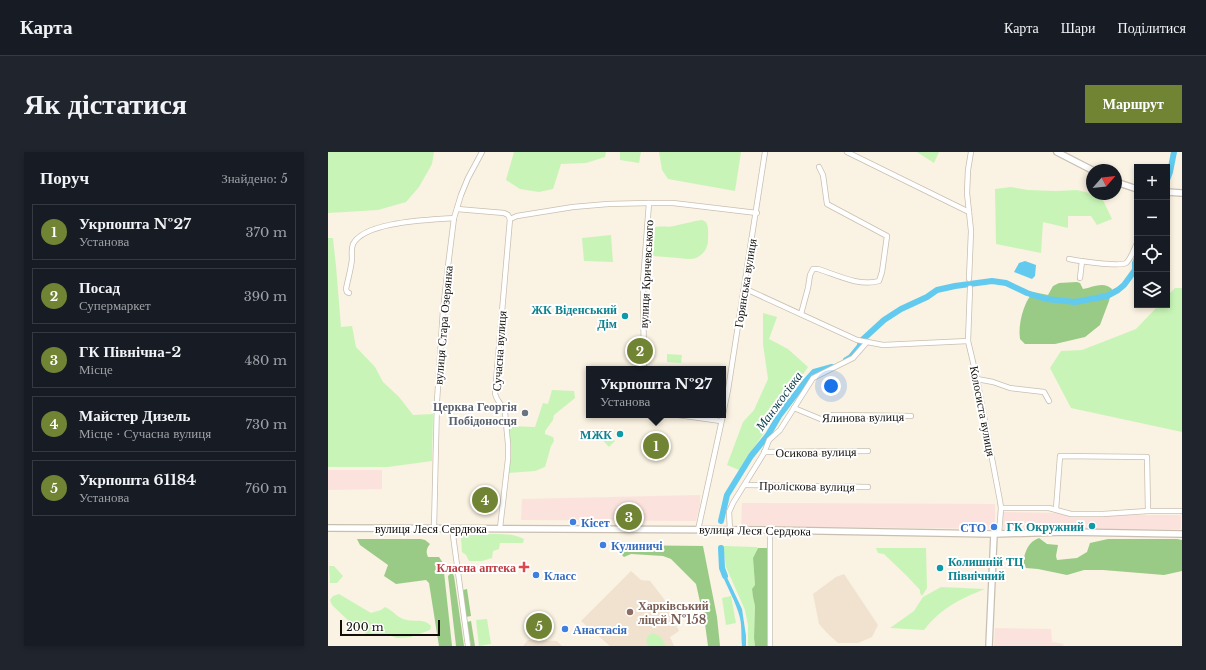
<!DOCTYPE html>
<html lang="uk">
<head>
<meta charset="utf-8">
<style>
  :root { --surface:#171b24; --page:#20242c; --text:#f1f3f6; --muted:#9ea1a6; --line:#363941; --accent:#708434 }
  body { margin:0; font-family:"Libre Baskerville",serif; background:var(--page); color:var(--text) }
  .controls { position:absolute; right:12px; top:12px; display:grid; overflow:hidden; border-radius:0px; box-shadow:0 2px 6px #0003 }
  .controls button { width:36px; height:36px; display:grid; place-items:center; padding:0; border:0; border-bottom:1px solid var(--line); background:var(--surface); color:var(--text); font:20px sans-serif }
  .compass { position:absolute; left:758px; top:12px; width:36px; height:36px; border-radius:50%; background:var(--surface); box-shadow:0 2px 6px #0003; rotate:62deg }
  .scale { position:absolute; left:12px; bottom:10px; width:100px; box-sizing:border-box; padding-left:4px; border:2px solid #120f0a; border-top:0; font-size:11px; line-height:14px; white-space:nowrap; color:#120f0a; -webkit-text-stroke:3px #fff; paint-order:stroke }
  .you { position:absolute; left:503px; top:234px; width:14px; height:14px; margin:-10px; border:3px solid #fff; border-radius:50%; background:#1a73e8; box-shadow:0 0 0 6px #1a73e833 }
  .badge { display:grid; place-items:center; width:26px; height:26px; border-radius:50%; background:var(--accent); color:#fff; font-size:13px; font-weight:700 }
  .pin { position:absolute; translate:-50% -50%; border:2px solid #fff; box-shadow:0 1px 4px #0006 }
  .popup { position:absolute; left:258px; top:214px; width:140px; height:52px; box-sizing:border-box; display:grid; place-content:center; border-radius:0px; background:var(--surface); filter:drop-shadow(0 1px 3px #0005); font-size:13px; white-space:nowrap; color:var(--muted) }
  .popup b { font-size:15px; color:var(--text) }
  .popup::after { content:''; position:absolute; left:50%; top:100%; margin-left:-8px; border:8px solid transparent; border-top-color:var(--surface) }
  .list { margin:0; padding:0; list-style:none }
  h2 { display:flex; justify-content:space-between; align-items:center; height:52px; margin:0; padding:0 16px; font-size:17px }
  h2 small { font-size:13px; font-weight:400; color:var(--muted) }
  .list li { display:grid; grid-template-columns:26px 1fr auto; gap:12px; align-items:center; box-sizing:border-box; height:56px; margin:0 8px 8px; padding:0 8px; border:1px solid var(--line); border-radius:0px }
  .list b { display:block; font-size:15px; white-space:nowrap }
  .list p { margin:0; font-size:13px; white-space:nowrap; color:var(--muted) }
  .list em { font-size:13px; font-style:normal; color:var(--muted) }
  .icon { flex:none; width:22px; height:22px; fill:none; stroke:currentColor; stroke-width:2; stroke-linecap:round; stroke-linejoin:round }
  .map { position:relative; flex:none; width:854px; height:494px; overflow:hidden; border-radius:0px }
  header { display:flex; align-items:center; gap:24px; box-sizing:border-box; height:56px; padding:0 20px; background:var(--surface); border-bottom:1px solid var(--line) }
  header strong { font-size:19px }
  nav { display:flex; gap:22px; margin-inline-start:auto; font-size:14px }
  .intro { display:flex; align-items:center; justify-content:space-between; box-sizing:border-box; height:96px; padding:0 24px }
  h1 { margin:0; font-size:28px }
  .button { padding:10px 18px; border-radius:0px; background:var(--accent); color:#fff; font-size:14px; font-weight:700 }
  main { display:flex; gap:24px; padding:0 24px }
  aside { flex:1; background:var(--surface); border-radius:0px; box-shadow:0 2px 6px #0003 }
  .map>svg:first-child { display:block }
  .industrial { fill:#fce2dc }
  .education { fill:#f1e2d0 }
  .green { fill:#c8f5b7 }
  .forest { fill:#99cb86 }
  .water { fill:#62caee }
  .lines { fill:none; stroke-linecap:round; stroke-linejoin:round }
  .river { stroke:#62caee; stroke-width:6 }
  .minor-casing { stroke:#c8bfb1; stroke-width:6 }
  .major-casing { stroke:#c8bfb1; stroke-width:8 }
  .minor { stroke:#fff; stroke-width:4.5 }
  .major { stroke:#fff; stroke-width:5.5 }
  .culture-dot { fill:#0f9aa8; stroke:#fff; stroke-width:1.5 }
  .worship-dot { fill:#6b7280; stroke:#fff; stroke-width:1.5 }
  .shop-dot { fill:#3f7fe0; stroke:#fff; stroke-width:1.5 }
  .health-dot { fill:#e0444e; stroke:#fff; stroke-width:1.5 }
  .education-dot { fill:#8d6e63; stroke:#fff; stroke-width:1.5 }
  .labels { text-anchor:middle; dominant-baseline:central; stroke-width:4; stroke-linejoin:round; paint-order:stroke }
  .street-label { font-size:12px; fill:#120f0a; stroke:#fff }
  .culture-label { font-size:12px; font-weight:bold; fill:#0d838f; stroke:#fff; text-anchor:end }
  .worship-label { font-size:12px; font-weight:bold; fill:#5b616d; stroke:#fff; text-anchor:end }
  .shop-label { font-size:12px; font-weight:bold; fill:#366cbe; stroke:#fff; text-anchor:start }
  .health-label { font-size:12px; font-weight:bold; fill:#be3a42; stroke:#fff; text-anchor:end }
  .education-label { font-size:12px; font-weight:bold; fill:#785e54; stroke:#fff; text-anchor:start }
  .water-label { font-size:13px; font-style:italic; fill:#0b3c4b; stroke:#fff }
</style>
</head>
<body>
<header>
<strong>Карта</strong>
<nav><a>Карта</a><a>Шари</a><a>Поділитися</a></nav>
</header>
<div class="intro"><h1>Як дістатися</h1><a class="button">Маршрут</a></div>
<main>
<aside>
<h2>Поруч<small>Знайдено: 5</small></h2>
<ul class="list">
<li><span class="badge">1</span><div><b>Укрпошта №27</b><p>Установа</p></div><em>370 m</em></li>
<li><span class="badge">2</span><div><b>Посад</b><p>Супермаркет</p></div><em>390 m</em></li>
<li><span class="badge">3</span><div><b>ГК Північна-2</b><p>Місце</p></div><em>480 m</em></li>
<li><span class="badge">4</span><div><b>Майстер Дизель</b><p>Місце · Сучасна вулиця</p></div><em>730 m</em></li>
<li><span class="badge">5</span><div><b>Укрпошта 61184</b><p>Установа</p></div><em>760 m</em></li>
</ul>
</aside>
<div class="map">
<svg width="854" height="494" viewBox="0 0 854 494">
  <rect width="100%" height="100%" fill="#faf2e2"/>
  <g class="industrial">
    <polygon points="0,318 54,318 54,337 0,338"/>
    <polygon points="372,343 372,353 368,369 193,368 194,347"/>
    <polygon points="414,351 667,352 667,377 413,374"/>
    <polygon points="675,360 728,361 738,363 853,363 853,377 675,377"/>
    <polygon points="667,476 723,477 724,490 736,492 735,494 666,494"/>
  </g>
  <g class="education">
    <polygon points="303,419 313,428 322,429 336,447 351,479 342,485 346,494 282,494 253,469"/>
    <polygon points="516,422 550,473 544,485 530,491 510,491 501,483 491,472 485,442 508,425"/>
    <polygon points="200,488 229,489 234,494 195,494"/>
  </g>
  <g class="green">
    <polygon points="0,0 106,0 104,12 91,35 78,50 50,58 0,61"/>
    <polygon points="186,0 278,0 277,5 258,11 233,12 225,37 211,40 192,37 178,28"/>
    <polygon points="292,0 313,0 311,11 292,8"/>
    <polygon points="331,0 413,0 407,39 340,27 334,18"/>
    <polygon points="589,0 611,0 606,11"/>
    <polygon points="683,35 700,38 728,39 749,38 773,44 784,67 769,73 763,64 740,64 740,76 715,70 713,101 668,92 667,37"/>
    <path d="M374 68 378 70C381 76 380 81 380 88 380 99 371 108 360 107 356 107 353 106 350 106 342 105 333 105 325 104L322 102 325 76C332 73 339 76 346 74 356 72 365 69 374 68Z"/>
    <polygon points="283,83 285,110 256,109 254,86"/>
    <polygon points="0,86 5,86 8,114 13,175 24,174 28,195 47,215 55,230 71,245 85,263 105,262 104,309 60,315 0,315"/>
    <polygon points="847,136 854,136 854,280 743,256 722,216 733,199 754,198 808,177 831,153 839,153 839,144"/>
    <polygon points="435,161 449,165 441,187 460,197 480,215 411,318 399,313 415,270 426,258 440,227 435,192"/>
    <polygon points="339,202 354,203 353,211 339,210"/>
    <polygon points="224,238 246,239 247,246 226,263 225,268 217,279 217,282 225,285 226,289 223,294 217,315 207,319 180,321 180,274 207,275 215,251 220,252"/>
    <polygon points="275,276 287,289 281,295 269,282"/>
    <path d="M158 382C170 382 184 381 196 387L195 391H172L171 397 165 399 164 406 154 409H141L138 403 134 400 133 386 135 383Z"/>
    <polygon points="395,394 428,395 430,396 425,406 427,433 424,437 425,445 427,454 426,486 427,494 420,494 420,473 417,458 398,415"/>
    <polygon points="548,396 598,396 599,436 594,444 592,441 592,438 578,423 559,405 556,402 550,401"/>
    <polygon points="1,414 6,414 15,424 9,431 2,431"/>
    <path d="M613 435 657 437C632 447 613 456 596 478L562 476 586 459 595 445Z"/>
    <path d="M11 442 43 461 53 458 57 455C66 459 70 467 79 468 88 470 96 466 103 474L102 478 83 485 69 486 63 484H50L38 482 26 474 4 453 2 448 5 444Z"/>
    <polygon points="403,444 408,471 398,473 394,446"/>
    <polygon points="159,467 163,492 151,494 148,468"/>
    <path d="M325 481 332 484 338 494H320C317 488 318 483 325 481Z"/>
  </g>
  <g class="forest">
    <path d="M749 130 752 131 755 137C765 135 776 129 784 137L781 149 772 173 757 185 727 192H697L692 187C690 172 695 152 705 140L720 143 725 134 731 131Z"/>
    <path d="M711 386 719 392 730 393 728 404 729 408 749 406 759 400 762 391 780 387H849L854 388V419L836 423 775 418H756L739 423 710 417 698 416 695 409C698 398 700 390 711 386Z"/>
    <path d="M29 387H93L97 388 102 392C98 397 98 400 100 405H111L115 411 124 494H111L101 431 98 428 68 432 56 424 60 413 32 393Z"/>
    <polygon points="289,393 375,394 389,465 392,494 380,494 377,472 368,432 343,407 335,404 303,402 296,405 290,399"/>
    <polygon points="430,396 442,396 442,494 427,494 426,486 427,454 425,445 424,437 427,433 425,406"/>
    <polygon points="122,422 125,422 126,424 136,494 128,494 120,424"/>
    <polygon points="139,437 143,464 138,465 135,438"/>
    <polygon points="143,469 147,494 143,494 139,470"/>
  </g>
  <g class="water">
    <polygon points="697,109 708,113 707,124 704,127 686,120 691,111"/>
    <path d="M395 417 414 457 418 484V494H414C413 484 414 475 412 466 408 450 399 435 393 420Z"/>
  </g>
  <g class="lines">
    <g class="river">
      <polyline points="839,28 842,20 846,0"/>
      <polyline points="518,208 523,205 532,194 532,190 556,168 573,157 599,145 609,138 627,134 664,129 678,131 699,141 718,147 747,150 779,144 790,138 796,133 807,118 807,111 809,106"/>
      <polyline points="393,369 399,343 423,304 440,283 451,264 477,230 486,220 504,215"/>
      <polyline points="393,396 394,416 397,424"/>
    </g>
    <g class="minor-casing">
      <g id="minor">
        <polyline points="519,0 641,60"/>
        <polyline points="129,57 176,61 180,63 182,67"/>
        <polyline points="182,67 189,64 245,55 280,52 321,51 345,51 429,61"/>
        <path d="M741 107C751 109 791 115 798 111 803 107 806 97 809 91"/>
        <polyline points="752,126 754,109"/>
        <polyline points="641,127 643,79 639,41 640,18 643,0"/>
        <polyline points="642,136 640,189 649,227 672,349 673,356 671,382"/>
        <polyline points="416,137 420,138 529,188 555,193 640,189"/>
        <path d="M21 141 19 140 18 137C20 127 23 117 24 107 24 102 23 97 25 92 37 69 103 68 126 66"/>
        <path d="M473 162 480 136 482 123 485 117H490C509 123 532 135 551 129L554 120 559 84 499 52 495 23 491 15"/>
        <polyline points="316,217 315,130 321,51"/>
        <polyline points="649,227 665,230 682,236 716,240 721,249"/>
        <polyline points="466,256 495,268 500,267 504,263 583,264"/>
        <polyline points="395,262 400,238 437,0"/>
        <polyline points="350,263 393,269"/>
        <polyline points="436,300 540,299"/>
        <polyline points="417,333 540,335"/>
        <polyline points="673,356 721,356 743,362 775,362 820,359 854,359"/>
        <polyline points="728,357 732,304 819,305 820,359"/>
        <polyline points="106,376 109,249 115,158 120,114 126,66 133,43 140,26 154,0"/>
        <polyline points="124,376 140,494"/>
        <path d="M172 376 180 307V292L177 260C175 253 168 249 167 241L182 67"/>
        <polyline points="370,378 395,263"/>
        <polyline points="402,378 401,360 405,351 436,301 441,288 452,278 485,226 525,206 539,190"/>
        <polyline points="442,494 442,378"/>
      </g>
    </g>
    <g class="major-casing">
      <g id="major">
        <polyline points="729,0 764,18"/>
        <polyline points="788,30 809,37"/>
        <polyline points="839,40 854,41"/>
        <polyline points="0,376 440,378 666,382 738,380 854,382"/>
        <polyline points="661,494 666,382"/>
      </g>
    </g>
    <use href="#minor" class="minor"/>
    <use href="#major" class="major"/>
  </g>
  <g class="culture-dot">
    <circle cx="297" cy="164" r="4"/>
    <circle cx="292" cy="282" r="4"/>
    <circle cx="764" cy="374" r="4"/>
    <circle cx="612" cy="416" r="4"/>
  </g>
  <circle class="worship-dot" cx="197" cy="261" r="4"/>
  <g class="shop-dot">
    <circle cx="245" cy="370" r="4"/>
    <circle cx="666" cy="375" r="4"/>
    <circle cx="275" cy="393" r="4"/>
    <circle cx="208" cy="423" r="4"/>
    <circle cx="237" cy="477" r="4"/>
  </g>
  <path class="health-dot" d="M194 409h4v4h4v4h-4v4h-4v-4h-4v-4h4z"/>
  <circle class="education-dot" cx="302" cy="460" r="4"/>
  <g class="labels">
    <g class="street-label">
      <text transform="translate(318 122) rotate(-87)">вулиця Кричевського</text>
      <text transform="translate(417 131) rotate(-81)">Горянська вулиця</text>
      <text transform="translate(115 173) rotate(-85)">вулиця Стара Озерянка</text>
      <text transform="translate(171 199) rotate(-86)">Сучасна вулиця</text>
      <text transform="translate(655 259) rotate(79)">Колосиста вулиця</text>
      <text transform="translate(535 265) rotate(-1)">Ялинова вулиця</text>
      <text transform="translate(488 300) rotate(-1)">Осикова вулиця</text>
      <text transform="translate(479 334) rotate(1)">Проліскова вулиця</text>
      <text x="103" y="376">вулиця Леся Сердюка</text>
      <text transform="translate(427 378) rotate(1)">вулиця Леся Сердюка</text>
    </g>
    <g class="culture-label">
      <text x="289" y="157">ЖК Віденський<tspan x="289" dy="14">Дім</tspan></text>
      <text x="284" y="282">МЖК</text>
      <text x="756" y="374">ГК Окружний</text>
      <text x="620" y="409" text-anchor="start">Колишній ТЦ<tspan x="620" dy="14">Північний</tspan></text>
    </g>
    <g class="worship-label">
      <text x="189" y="254">Церква Георгія<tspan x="189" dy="14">Побідоносця</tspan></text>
    </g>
    <g class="shop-label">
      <text x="253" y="370">Кісет</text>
      <text x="658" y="375" text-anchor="end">СТО</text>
      <text x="283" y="393">Кулиничі</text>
      <text x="216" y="423">Класс</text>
      <text x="245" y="477">Анастасія</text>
    </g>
    <g class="health-label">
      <text x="188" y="415">Класна аптека</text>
    </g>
    <g class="education-label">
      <text x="310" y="453">Харківський<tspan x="310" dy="14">ліцей №158</tspan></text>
    </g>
    <g class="water-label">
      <text transform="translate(451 249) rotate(-54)">Манжосівка</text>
    </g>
  </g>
</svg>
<div class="controls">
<button>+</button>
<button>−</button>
<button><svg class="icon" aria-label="locate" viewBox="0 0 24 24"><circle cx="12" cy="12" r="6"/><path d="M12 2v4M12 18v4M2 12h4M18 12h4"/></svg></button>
<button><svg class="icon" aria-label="layers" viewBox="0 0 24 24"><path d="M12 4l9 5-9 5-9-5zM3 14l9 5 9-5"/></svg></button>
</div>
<svg class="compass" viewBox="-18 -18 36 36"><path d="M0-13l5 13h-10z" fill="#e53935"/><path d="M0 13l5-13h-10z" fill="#9ea1a6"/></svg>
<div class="scale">200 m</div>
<div class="you"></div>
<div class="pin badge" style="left:328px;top:294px">1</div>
<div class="popup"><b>Укрпошта №27</b>Установа</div>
<div class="pin badge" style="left:312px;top:199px">2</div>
<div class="pin badge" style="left:301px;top:365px">3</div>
<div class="pin badge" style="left:157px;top:348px">4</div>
<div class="pin badge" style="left:211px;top:474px">5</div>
</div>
</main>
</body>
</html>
